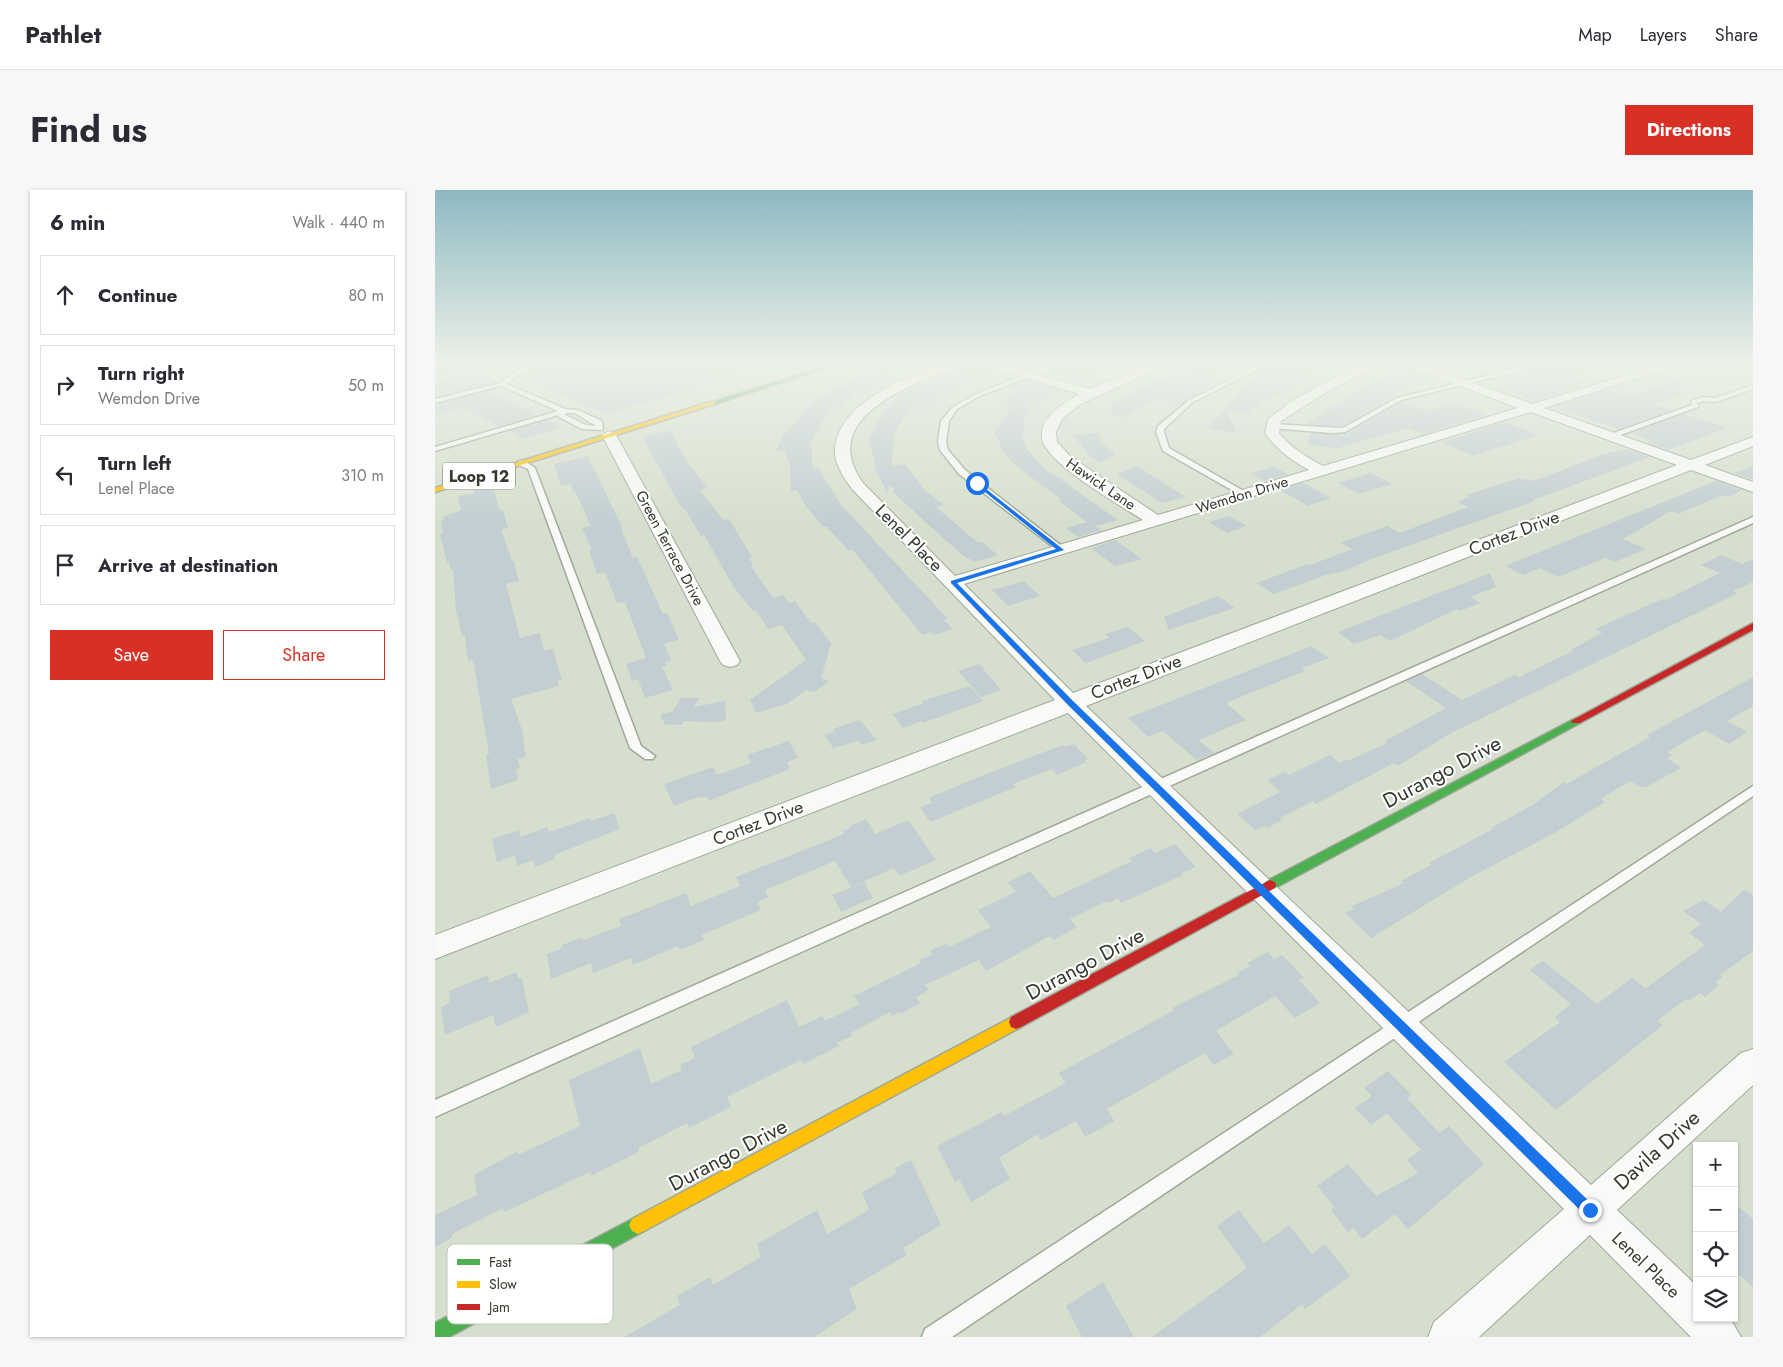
<!DOCTYPE html>
<html lang="en">
<head>
<meta charset="utf-8">
<style>
  :root { --surface:#fff; --page:#f7f7f7; --text:#2b2b33; --muted:#7c7c81; --line:#e1e1e2; --accent:#d93025 }
  body { margin:0; font-family:Jost,sans-serif; background:var(--page); color:var(--text) }
  .controls { position:absolute; right:15px; bottom:15px; display:grid; overflow:hidden; border-radius:0px; box-shadow:0 1px 4px #0004 }
  .controls button { width:45px; height:45px; display:grid; place-items:center; padding:0; border:0; border-bottom:1px solid var(--line); background:var(--surface); color:var(--text); font:25px sans-serif }
  .stop { position:absolute; width:15px; height:15px; margin:-11px; border:4px solid #1a73e8; border-radius:50%; background:#fff }
  .stop.end { background:#1a73e8; border-color:#fff; box-shadow:0 1px 5px #0008 }
  .list { margin:0; padding:0; list-style:none }
  h2 { display:flex; justify-content:space-between; align-items:center; height:65px; margin:0; padding:0 20px; font-size:21px }
  h2 small { font-size:16px; font-weight:400; color:var(--muted) }
  .list li { display:grid; grid-template-columns:32px 1fr auto; gap:15px; align-items:center; box-sizing:border-box; height:80px; margin:0 10px 10px; padding:0 10px; border:1px solid var(--line); border-radius:0px }
  .list b { display:block; font-size:19px; white-space:nowrap }
  .list p { margin:0; font-size:16px; white-space:nowrap; color:var(--muted) }
  .list em { font-size:16px; font-style:normal; color:var(--muted) }
  .actions { display:flex; gap:10px; padding:15px 20px }
  .actions a { flex:1; padding:11px 0; border:1px solid var(--accent); border-radius:0px; text-align:center; font-size:18px; color:var(--accent) }
  .actions .main { background:var(--accent); color:#fff }
  .icon { flex:none; width:28px; height:28px; fill:none; stroke:currentColor; stroke-width:2; stroke-linecap:round; stroke-linejoin:round }
  .map { position:relative; flex:none; width:1318px; height:1147px; overflow:hidden; border-radius:0px }
  header { display:flex; align-items:center; gap:30px; box-sizing:border-box; height:70px; padding:0 25px; background:var(--surface); border-bottom:1px solid var(--line) }
  header strong { font-size:24px }
  nav { display:flex; gap:28px; margin-inline-start:auto; font-size:18px }
  .intro { display:flex; align-items:center; justify-content:space-between; box-sizing:border-box; height:120px; padding:0 30px }
  h1 { margin:0; font-size:35px }
  .button { padding:12px 22px; border-radius:0px; background:var(--accent); color:#fff; font-size:18px; font-weight:700 }
  main { display:flex; gap:30px; padding:0 30px }
  aside { flex:1; background:var(--surface); border-radius:0px; box-shadow:0 1px 4px #0004 }
  .map>svg:first-child { display:block }
  .green { fill:#bfd3ab }
  .building { fill:#c2ced2 }
  .lines { fill:none; stroke-linecap:round; stroke-linejoin:round }
  .lane-casing { stroke:#a0a799; stroke-width:3 }
  .street-casing { stroke:#a0a799; stroke-width:2 }
  .fast-casing { stroke:#a0a799; stroke-width:3 }
  .slow-casing { stroke:#a0a799; stroke-width:3 }
  .jam-casing { stroke:#a0a799; stroke-width:3 }
  .lane { fill:#f9faf8; fill-rule:evenodd }
  .street { fill:#f9faf8; fill-rule:evenodd }
  .fast { fill:#4caf50; fill-rule:evenodd }
  .slow { fill:#ffc107; fill-rule:evenodd }
  .jam { fill:#c62828; fill-rule:evenodd }
  .route { fill:#1a73e8 }
  .labels { text-anchor:middle; dominant-baseline:central; stroke-width:4; stroke-linejoin:round; paint-order:stroke }
  .far-street-label { font-size:15px; fill:#343b2e; stroke:#fff }
  .shield { fill:#fff; stroke:#71766d; stroke-width:1 }
  .shield-label { font-size:16px; font-weight:bold; fill:#343b2e }
  .street-label { font-size:18px; fill:#343b2e; stroke:#fff }
  .near-street-label { font-size:21px; fill:#343b2e; stroke:#fff }
  .key { fill:#fff; stroke:#c2c4c0; stroke-width:1 }
  .key-label { font-size:14px; fill:#343b2e }
</style>
</head>
<body>
<header>
<strong>Pathlet</strong>
<nav><a>Map</a><a>Layers</a><a>Share</a></nav>
</header>
<div class="intro"><h1>Find us</h1><a class="button">Directions</a></div>
<main>
<aside>
<h2>6 min<small>Walk · 440 m</small></h2>
<ul class="list">
<li><svg class="icon" aria-label="ahead" viewBox="0 0 24 24"><path d="M12 20V5M6 11l6-6 6 6"/></svg><div><b>Continue</b></div><em>80 m</em></li>
<li><svg class="icon" aria-label="right" viewBox="0 0 24 24"><path d="M7 20v-9h11M14 6l5 5-5 5"/></svg><div><b>Turn right</b><p>Wemdon Drive</p></div><em>50 m</em></li>
<li><svg class="icon" aria-label="left" viewBox="0 0 24 24"><path d="M17 20v-9H6M10 6l-5 5 5 5"/></svg><div><b>Turn left</b><p>Lenel Place</p></div><em>310 m</em></li>
<li><svg class="icon" aria-label="arrive" viewBox="0 0 24 24"><path d="M6 21V4h12l-3 4 3 4H6"/></svg><div><b>Arrive at destination</b></div></li>
</ul>
<div class="actions"><a class="main">Save</a><a>Share</a></div>
</aside>
<div class="map">
<svg width="1318" height="1147" viewBox="0 0 1318 1147">
  <rect width="100%" height="100%" fill="#d6dfcd"/>
  <polygon class="green" points="0,173 50,173 0,187"/>
  <g class="building">
    <polygon points="54,173 92,173 76,183 61,176 52,194 0,207 0,191 60,176"/>
    <polygon points="109,173 327,173 327,177 170,224 84,186"/>
    <polygon points="530,173 539,173 580,187 564,193 546,188 512,203 508,202 491,216 480,215 468,228 460,242 456,276 470,274 490,300 509,315 501,317 530,342 544,353 547,352 563,365 540,372 530,367 509,349 457,301 460,300 454,295 453,305 443,284 438,279 441,279 434,250 448,223 467,203 520,180"/>
    <polygon points="569,173 614,173 595,181"/>
    <polygon points="631,173 689,173 642,194 607,184"/>
    <polygon points="766,173 801,173 747,214 723,209 688,228 677,225 677,214 723,191 727,192"/>
    <polygon points="838,173 905,173 839,207 835,206 812,223 791,220 802,243 772,238 824,181"/>
    <polygon points="1016,173 1094,173 1044,186 1015,176"/>
    <polygon points="1117,173 1175,173 1176,178 1138,189 1156,194 1101,211 1071,200 1074,199 1069,198 1075,196 1055,190"/>
    <polygon points="461,174 464,179 426,204 420,203 406,216 401,215 393,222 376,252 378,279 383,278 407,316 513,429 509,430 518,439 499,445 496,442 487,445 418,360 414,361 392,337 389,337 371,317 362,300 356,302 355,275 350,260 341,261 348,246 377,213 375,213 437,179 439,182"/>
    <polygon points="974,178 991,185 952,206 957,208 908,236 872,234 926,199 952,186"/>
    <polygon points="591,190 626,201 589,217 596,218 589,228 588,250 591,258 608,277 683,330 660,336 667,340 643,347 631,338 652,332 624,311 627,310 581,276 568,262 560,242 578,216 588,217 565,213 584,199 575,196"/>
    <polygon points="1244,191 1248,204 1219,214 1237,220 1184,239 1118,217 1173,200 1194,206"/>
    <polygon points="52,201 102,225 64,236 28,218 0,225 0,215"/>
    <polygon points="966,212 989,221 1022,214 1052,225 988,244 973,238 903,258 873,255 874,253 871,252 877,243 911,244"/>
    <polygon points="1249,224 1292,238 1233,260 1212,252 1217,251 1196,243"/>
    <polygon points="112,230 127,237 89,249 74,241"/>
    <polygon points="1070,232 1103,245 1038,266 1005,252"/>
    <polygon points="235,241 254,275 273,298 265,300 288,330 294,329 317,367 314,368 318,375 316,376 338,408 348,405 354,413 360,411 376,433 380,432 396,454 386,488 394,491 379,502 371,500 352,514 321,523 315,510 371,470 347,435 333,439 321,420 318,421 300,399 269,345 266,346 250,319 248,319 243,312 207,246"/>
    <polygon points="664,243 665,252 680,264 666,273 655,266 637,244"/>
    <polygon points="1191,259 1215,267 1098,310 1100,311 936,369 910,381 891,385 839,404 821,393 873,374 887,382 875,375 918,359 905,353 952,336 964,343 970,341 1033,317 1022,312 1035,307 1031,305 1084,288 1099,291 1166,265"/>
    <polygon points="153,266 188,339 186,339 198,368 202,367 228,424 232,423 244,450 229,454 236,470 230,472 232,476 227,477 238,500 210,508 203,489 197,491 191,474 211,468 190,412 182,413 170,382 162,384 154,361 157,360 147,338 156,336 140,301 138,302 136,294 126,296 119,274"/>
    <polygon points="702,276 751,307 727,313 682,284"/>
    <polygon points="1318,276 1318,290 1299,283"/>
    <polygon points="839,277 853,284 830,291 815,283"/>
    <polygon points="936,283 957,294 924,304 903,293"/>
    <polygon points="1281,291 1307,300 1293,307 1288,305 1243,324 1236,321 1188,349 1211,359 1180,372 1170,368 1123,387 1105,378 1088,385 1070,376"/>
    <polygon points="868,293 896,308 873,316 845,300"/>
    <polygon points="57,294 65,321 68,320 73,338 66,340 77,371 79,371 84,391 71,394 85,448 105,443 109,461 118,459 127,490 123,491 124,496 76,509 87,540 91,567 83,569 85,578 81,580 83,590 56,599 51,565 54,564 39,475 37,470 33,471 30,445 27,446 21,421 18,379 16,380 14,373 12,373 5,345 8,344 6,331 9,330 8,327 26,320 23,306 40,303 38,298"/>
    <polygon points="794,326 812,336 792,343 774,332"/>
    <polygon points="680,350 707,369 680,376 656,358"/>
    <polygon points="1286,365 1307,374 1318,369 1318,392 1298,401 1303,403 1016,543 971,571 962,576 959,573 881,614 878,611 845,628 847,630 832,638 829,636 820,640 802,624 845,602 832,590 850,582 854,585 895,565 904,573 911,569 913,571 952,553 950,551 1011,518 971,491 987,484 1027,510 1080,485 1084,487 1138,461 1135,460 1167,443 1160,439 1227,409 1230,410 1285,383 1266,375"/>
    <polygon points="1055,383 1061,397 1035,407 1045,413 1025,421 1022,419 955,451 945,445 919,454 903,442"/>
    <polygon points="589,391 605,406 573,416 557,400"/>
    <polygon points="783,406 800,418 734,440 729,427"/>
    <polygon points="693,437 710,451 651,473 637,460 674,448 670,444"/>
    <polygon points="876,456 894,468 867,478 870,481 791,513 811,530 764,550 779,563 762,570 728,541 713,547 693,528"/>
    <polygon points="544,474 566,500 546,507 523,481"/>
    <polygon points="1318,487 1318,516 1292,531 1312,542 1294,554 1270,540 1232,562 1237,565 1232,568 1246,578 1211,597 1205,597 1195,591 1166,609 1170,612 1123,641 1034,688 936,748 910,723 919,719 917,716 969,693 966,691 996,675 994,673 1058,639 1056,638 1096,616 1129,592 1131,594 1142,588 1215,547 1212,545"/>
    <polygon points="535,496 548,511 488,533 487,531 468,538 458,524 489,513 487,511"/>
    <polygon points="246,508 265,508 258,517 290,511 291,530 280,532 249,531 247,535 228,534 230,530 226,530 226,524 237,522"/>
    <polygon points="424,530 442,550 426,555 423,551 398,558 390,545 400,542 398,539"/>
    <polygon points="354,551 363,568 352,572 355,579 273,611 272,607 260,608 239,616 229,594 278,577 282,585 316,573 312,565"/>
    <polygon points="639,554 653,569 650,570 651,572 622,585 617,579 578,594 581,597 495,632 485,617 497,613 494,608 541,588 628,555 630,557"/>
    <polygon points="179,623 185,639 119,665 120,669 100,677 98,670 82,676 80,665 62,672 57,649 84,640 85,647 112,637 114,642 155,628 156,631"/>
    <polygon points="431,629 440,644 473,630 501,670 464,686 459,678 416,697 400,671 330,700 333,707 322,712 326,720 267,745 269,750 245,760 243,756 198,775 196,768 158,783 156,773 116,789 112,764 128,758 127,755 148,747 148,750 186,736 184,729 251,703 256,716 305,696 301,687 409,644 407,641 416,638 415,636"/>
    <polygon points="740,654 761,677 747,683 748,685 686,713 683,708 674,713 672,711 635,729 642,737 619,750 615,746 551,781 544,770 490,795 494,800 481,807 485,813 465,824 464,822 457,826 455,822 416,843 417,846 402,853 404,856 368,874 366,870 292,907 296,917 254,938 252,933 203,958 204,962 156,986 155,982 69,1022 68,1018 17,1044 17,1048 0,1057 0,1025 42,1005 39,985 83,961 83,965 145,936 134,890 205,858 216,894 247,880 245,875 260,868 256,857 352,810 364,837 387,826 390,831 424,814 419,806 486,773 485,770 497,765 495,761 512,753 514,757 556,737 543,720 581,702 573,692 595,681 618,708 697,671 694,668 716,658 720,663"/>
    <polygon points="429,692 438,708 406,722 397,705"/>
    <polygon points="1309,700 1318,705 1318,761 1285,785 1287,787 1280,792 1284,795 1270,807 1265,803 1254,811 1251,809 1222,831 1228,835 1121,920 1069,872 1125,832 1120,827 1136,814 1095,780 1108,771 1162,814 1197,788 1211,798 1270,755 1254,743 1266,734 1248,721 1269,710 1286,722"/>
    <polygon points="833,762 839,769 847,765 869,788 864,790 885,813 860,828 840,806 781,841 799,864 778,875 770,863 672,919 679,931 650,947 641,931 606,950 603,944 564,968 575,989 536,1012 524,989 520,992 502,956 567,922 569,926 631,893 624,883 739,820 737,818 804,785 802,783 815,776 812,773"/>
    <polygon points="81,782 83,789 87,788 94,822 61,837 58,825 10,845 6,817 15,813 14,801 53,785 54,793"/>
    <polygon points="953,881 976,905 972,908 1004,943 1014,936 1049,974 973,1039 960,1024 927,1049 918,1038 913,1042 896,1020 900,1017 882,996 913,974 941,1006 983,983 972,970 986,960 952,923 936,935 920,918 937,906 929,898"/>
    <polygon points="476,970 506,1035 468,1058 472,1065 414,1099 422,1119 379,1147 189,1147 245,1115 242,1106 275,1087 278,1095 326,1067 322,1054 382,1020 392,1044 434,1020 427,1002 462,983 460,978"/>
    <polygon points="1299,1013 1318,1029 1318,1097 1299,1080"/>
    <polygon points="804,1020 829,1053 854,1035 877,1064 890,1054 915,1086 870,1119 867,1114 825,1147 717,1147 812,1078 782,1036"/>
    <polygon points="668,1092 699,1147 647,1147 631,1116"/>
  </g>
  <g class="lines">
    <g class="lane-casing">
      <g id="lane">
        <path d="M98 173H107L89 180 72 194 130 219 143 220 167 231 168 240 147 239 124 227 123 225 0 261V257L123 221 66 196 0 213V209L65 193 85 178ZM131 223H140L161 236 151 235 130 225Z"/>
        <polygon points="358,173 367,173 372,176 369,178"/>
        <polygon points="620,173 629,173 545,206 522,219 514,231 511,252 513,260 530,280 629,358 629,362 626,363 524,284 505,260 503,252 506,231 518,217 541,204"/>
        <polygon points="828,173 836,173 758,212 729,239 729,242 734,258 812,303 813,305 809,307 728,261 721,242 723,236 754,210"/>
        <polygon points="1103,173 1115,173 966,210 910,242 897,243 837,238 833,236 837,234 908,238 962,208"/>
        <polygon points="1318,195 1318,199 1281,212 1269,211 1262,213 1263,217 1177,248 1170,246 1257,215 1256,211 1269,207 1280,208"/>
        <polygon points="84,271 90,271 100,278 206,556 220,566 218,569 210,569 195,558 93,279 84,275"/>
        <polygon points="1318,327 1318,333 0,927 0,910"/>
        <polygon points="1318,596 1318,606 517,1147 487,1147 490,1139"/>
      </g>
    </g>
    <g class="street-casing">
      <g id="street">
        <path d="M510 173H528C519 182 500 185 489 190 445 209 390 240 428 293L520 386 708 330C686 316 612 274 607 249 604 228 628 213 644 204L541 173H561L654 199 719 173H735L644 215 627 229 621 242 622 252 636 267 723 325 874 280C856 270 842 260 830 243L833 229 858 210 901 187 934 173H952L895 200 846 231 844 243C856 258 872 267 888 276L1083 218 965 173H983L1097 214 1232 173H1251L1109 218 1256 270 1318 247V256L1270 275 1318 292V302L1256 280 651 516 1156 995 1306 863 1318 859V895L1182 1020 1262 1096V1128H1295L1306 1147H1256L1155 1045 1044 1147H993L999 1132 1129 1019 633 523 0 769V745L620 510 417 299C409 288 398 272 400 257 406 211 472 187 510 173ZM1096 222 1242 275 638 503 529 394Z"/>
        <polygon points="174,241 181,245 305,471 302,475 295,477 288,475 285,471 167,245"/>
      </g>
    </g>
    <g class="fast-casing">
      <g id="fast">
        <polygon points="399,173 408,173 280,214 275,213"/>
        <polygon points="1141,528 1145,529 1146,531 1145,533 840,698 835,700 830,698 829,695 830,692"/>
        <polygon points="203,1026 209,1029 212,1035 209,1041 14,1147 0,1147 0,1133"/>
      </g>
    </g>
    <g class="slow-casing">
      <g id="slow">
        <polygon points="278,211 280,212 280,214 0,302 0,298"/>
        <polygon points="581,825 586,827 588,832 586,837 209,1041 203,1044 197,1041 194,1035 197,1029"/>
      </g>
    </g>
    <g class="jam-casing">
      <g id="jam">
        <polygon points="1318,433 1318,440 1145,533 1137,533 1136,531"/>
        <polygon points="835,690 840,692 841,695 840,698 586,837 581,839 576,837 574,832 576,827"/>
      </g>
    </g>
    <use href="#lane" class="lane"/>
    <use href="#street" class="street"/>
    <use href="#fast" class="fast"/>
    <use href="#slow" class="slow"/>
    <use href="#jam" class="jam"/>
  </g>
  <linearGradient id="sky" x2="0" y2="1"><stop stop-color="#8db9c2"/><stop offset="0.52" stop-color="#edf1e8"/><stop offset="1" stop-color="#edf1e8" stop-opacity="0"/></linearGradient>
  <rect width="1318" height="334" fill="url(#sky)"/>
  <polygon class="route" points="542,292 629,360 522,393 638,511 1159,1016 1161,1020 1159,1025 1155,1027 1150,1025 632,514 516,393 516,391 621,359 540,294"/>
  <g class="labels">
    <g class="far-street-label">
      <text transform="translate(666 294) rotate(34)">Hawick Lane</text>
      <text transform="translate(807 305) rotate(-17)">Wemdon Drive</text>
      <text transform="translate(235 358) rotate(62)">Green Terrace Drive</text>
    </g>
    <rect class="shield" x="8" y="272.5" width="72" height="27" rx="4"/>
    <g class="shield-label">
      <text x="44" y="286">Loop 12</text>
    </g>
    <g class="street-label">
      <text transform="translate(1079 343) rotate(-21)">Cortez Drive</text>
      <text transform="translate(474 348) rotate(45)">Lenel Place</text>
      <text transform="translate(701 487) rotate(-21)">Cortez Drive</text>
      <text transform="translate(323 633) rotate(-21)">Cortez Drive</text>
      <text transform="translate(1211 1075) rotate(44)">Lenel Place</text>
    </g>
    <g class="near-street-label">
      <text transform="translate(1007 582) rotate(-28)">Durango Drive</text>
      <text transform="translate(650 774) rotate(-28)">Durango Drive</text>
      <text transform="translate(1222 960) rotate(-42)">Davila Drive</text>
      <text transform="translate(293 965) rotate(-28)">Durango Drive</text>
    </g>
  </g>
  <rect x="12" y="1054" width="166" height="80" rx="8" class="key"/>
  <rect x="22" y="1069" width="23" height="6" fill="#4caf50"/>
  <rect x="22" y="1091" width="23" height="7" fill="#ffc107"/>
  <rect x="22" y="1114" width="23" height="6" fill="#c62828"/>
  <g class="key-label">
    <text x="54" y="1077">Fast</text>
    <text x="54" y="1099">Slow</text>
    <text x="54" y="1122">Jam</text>
  </g>
</svg>
<div class="controls">
<button>+</button>
<button>−</button>
<button><svg class="icon" aria-label="locate" viewBox="0 0 24 24"><circle cx="12" cy="12" r="6"/><path d="M12 2v4M12 18v4M2 12h4M18 12h4"/></svg></button>
<button><svg class="icon" aria-label="layers" viewBox="0 0 24 24"><path d="M12 4l9 5-9 5-9-5zM3 14l9 5 9-5"/></svg></button>
</div>
<div class="stop" style="left:542px;top:293px"></div>
<div class="stop end" style="left:1155px;top:1020px"></div>
</div>
</main>
</body>
</html>
